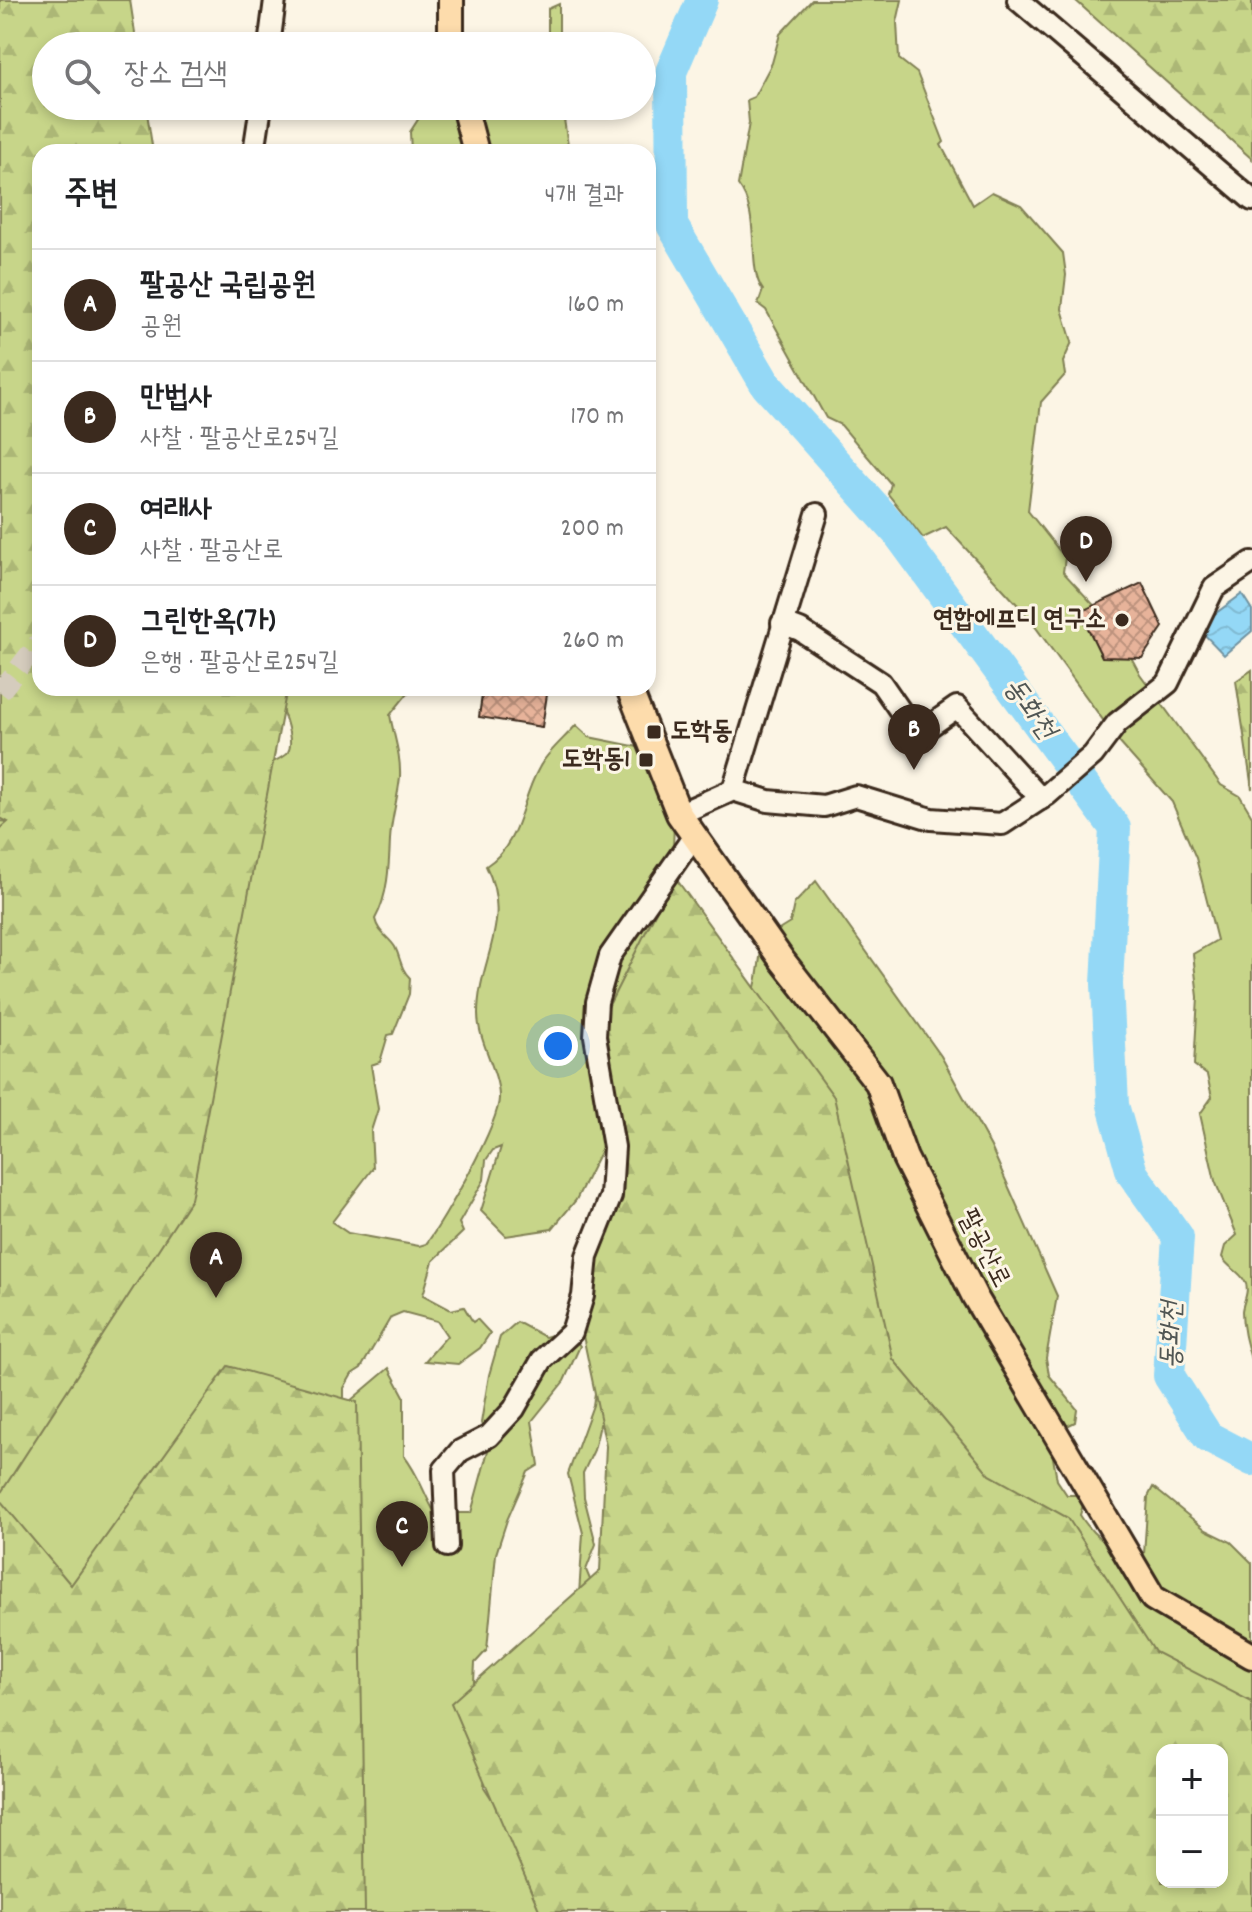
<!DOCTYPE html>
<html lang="ko">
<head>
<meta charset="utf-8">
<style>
  :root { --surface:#fff; --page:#f6f6f6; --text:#202124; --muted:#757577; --line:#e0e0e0; --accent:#3b2a1e }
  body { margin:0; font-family:Dekko,"Poor Story",sans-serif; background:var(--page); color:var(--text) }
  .controls { position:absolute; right:24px; bottom:24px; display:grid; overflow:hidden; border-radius:16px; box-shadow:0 4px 12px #0003 }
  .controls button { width:72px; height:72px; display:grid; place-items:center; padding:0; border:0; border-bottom:2px solid var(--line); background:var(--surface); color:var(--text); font:40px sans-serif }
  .you { position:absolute; left:558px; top:1046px; width:28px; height:28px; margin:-20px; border:6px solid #fff; border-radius:50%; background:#1a73e8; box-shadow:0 0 0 12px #1a73e833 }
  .badge { display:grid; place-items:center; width:52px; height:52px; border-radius:50%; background:var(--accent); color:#fff; font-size:26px; font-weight:700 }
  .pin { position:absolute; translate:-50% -66px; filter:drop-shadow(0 2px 4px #0008) }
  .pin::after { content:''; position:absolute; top:42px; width:28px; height:24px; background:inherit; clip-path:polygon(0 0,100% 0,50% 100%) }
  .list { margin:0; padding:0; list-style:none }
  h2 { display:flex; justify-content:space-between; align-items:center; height:104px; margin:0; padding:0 32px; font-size:34px }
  h2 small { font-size:26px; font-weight:400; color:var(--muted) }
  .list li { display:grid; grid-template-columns:52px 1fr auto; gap:24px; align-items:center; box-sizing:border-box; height:112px; padding:0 32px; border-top:2px solid var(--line) }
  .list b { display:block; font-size:30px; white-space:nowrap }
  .list p { margin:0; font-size:26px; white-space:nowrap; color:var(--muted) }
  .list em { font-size:26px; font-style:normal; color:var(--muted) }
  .icon { flex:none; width:44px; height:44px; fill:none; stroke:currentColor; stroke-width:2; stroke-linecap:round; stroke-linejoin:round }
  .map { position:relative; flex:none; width:1252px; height:1912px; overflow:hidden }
  .search { position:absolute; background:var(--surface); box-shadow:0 4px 12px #0003; left:32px; top:32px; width:624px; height:88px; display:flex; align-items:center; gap:20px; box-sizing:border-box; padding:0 28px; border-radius:44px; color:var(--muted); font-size:30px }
  .panel { position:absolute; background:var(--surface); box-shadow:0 4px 12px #0003; left:32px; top:144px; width:624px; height:552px; border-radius:24px }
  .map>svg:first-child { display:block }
  .green { fill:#c7d589; stroke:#818054; stroke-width:2; fill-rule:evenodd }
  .forest { fill:url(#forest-firs); stroke:#818054; stroke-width:2; fill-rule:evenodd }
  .water { fill:url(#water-waves); stroke:#7092a0; stroke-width:2 }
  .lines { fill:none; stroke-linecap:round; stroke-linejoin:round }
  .river { stroke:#94d8f6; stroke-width:32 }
  .building { fill:url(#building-cross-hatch); stroke:#3b2a1e; stroke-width:2 }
  .minor-tunnel { stroke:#d5ccbd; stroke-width:20; stroke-dasharray:20 10; stroke-linecap:butt }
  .minor-casing { stroke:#3b2a1e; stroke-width:26 }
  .major-casing { stroke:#3b2a1e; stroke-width:30 }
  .minor { stroke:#fcf5e5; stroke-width:20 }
  .major { stroke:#fddcac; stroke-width:24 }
  .poi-dot { fill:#3b2a1e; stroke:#fcf5e5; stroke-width:3 }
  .labels { text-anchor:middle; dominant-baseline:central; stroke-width:6; stroke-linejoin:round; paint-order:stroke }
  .poi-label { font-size:26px; font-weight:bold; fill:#3b2a1e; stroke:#fcf5e5; text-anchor:end }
  .street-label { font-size:26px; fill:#3b2a1e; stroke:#fcf5e5 }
  .water-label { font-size:28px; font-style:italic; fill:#515654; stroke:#fcf5e5 }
</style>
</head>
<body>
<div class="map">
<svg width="1252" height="1912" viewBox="0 0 1252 1912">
  <defs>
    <pattern id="forest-firs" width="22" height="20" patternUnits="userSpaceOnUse" patternTransform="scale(2)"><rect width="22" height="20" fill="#c7d589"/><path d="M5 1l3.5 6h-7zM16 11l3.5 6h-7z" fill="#acb776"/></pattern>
    <pattern id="water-waves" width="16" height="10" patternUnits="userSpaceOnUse" patternTransform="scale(2)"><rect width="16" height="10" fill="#94d8f6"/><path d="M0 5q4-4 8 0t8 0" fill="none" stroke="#80bad2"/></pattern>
    <pattern id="building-cross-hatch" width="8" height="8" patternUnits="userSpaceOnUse" patternTransform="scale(2)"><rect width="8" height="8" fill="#e7b39a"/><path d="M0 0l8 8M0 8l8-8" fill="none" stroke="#bc927d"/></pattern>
  </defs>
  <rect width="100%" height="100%" fill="#fcf5e5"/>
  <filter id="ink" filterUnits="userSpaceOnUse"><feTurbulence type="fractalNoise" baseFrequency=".0125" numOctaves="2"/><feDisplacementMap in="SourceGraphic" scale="16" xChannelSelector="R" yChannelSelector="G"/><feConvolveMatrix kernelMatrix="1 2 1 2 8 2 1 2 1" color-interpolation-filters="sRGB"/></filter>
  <g filter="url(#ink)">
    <g class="green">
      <path d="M812 0H902L897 22 899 59 917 73 944 142 941 145 973 205 992 192 1021 205 1063 253 1066 275 1062 309 1072 342 1063 362 1065 375 1041 402 1028 511 1065 558 1063 572 1116 629 1140 674 1221 785 1240 796 1252 816V1363C1247 1345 1242 1329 1242 1311 1243 1301 1251 1290 1244 1280 1238 1270 1228 1268 1222 1257L1225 1246 1237 1235 1215 1181 1200 1114 1212 1097 1207 1075 1194 1065 1198 997 1193 954 1217 940 1196 858 1172 802 1119 742 1026 614 946 527 923 538 888 494 891 484 841 425 826 418 766 310 758 304 763 290C746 268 762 215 738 185L749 123 747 100 754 97 772 63 780 34Z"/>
      <polygon points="559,4 559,46 548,46 548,9"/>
      <polygon points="462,106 562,106 569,152 411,152 410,132 421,115"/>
      <path d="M273 688H408V693L390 715C394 737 401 755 400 777 398 798 391 819 390 840 389 866 388 896 375 919 378 933 388 936 395 947 401 959 400 968 410 978L409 994 393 1034 388 1035 380 1062 371 1065 378 1109 371 1131 373 1168 332 1222 348 1233 419 1246 426 1244C443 1223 501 1121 499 1096 498 1069 478 1042 478 1014 478 959 514 923 486 866 521 844 520 801 539 768 547 752 565 738 576 725L589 737 638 747 675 797 673 849 652 895 660 964 604 1144 576 1200 552 1229 506 1236 481 1211 501 1147 493 1150 486 1160 484 1180 459 1223 463 1232 433 1261 423 1295 451 1310 464 1307 473 1322 477 1319 490 1333 480 1348 458 1364 425 1361 447 1336 437 1321 403 1312 391 1317 361 1368 352 1374 344 1388V1398L349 1402 389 1368 404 1396V1456C418 1473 424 1494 435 1513H471L489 1447 481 1423 489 1375 500 1337 517 1322 545 1337 552 1335 563 1323 580 1346 564 1381 532 1421 539 1465 528 1472 507 1520 496 1554 487 1650 475 1663 474 1682 490 1691 484 1787 510 1827 578 1610 583 1533 568 1474 593 1405 601 1358 605 1404 594 1450 583 1473 584 1497 596 1544 586 1570 596 1594 740 1024C744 1012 751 1000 755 987 764 952 752 945 790 923L794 904 816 881 941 1056 991 1147 1057 1296 1046 1358 1049 1375 1077 1409 1075 1422 1049 1435 1057 1480 1067 1495H1077L1083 1505 1080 1515C1097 1542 1113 1550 1144 1554L1148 1497 1153 1487 1206 1530 1231 1542 1252 1563V1912H0V821L21 823 271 763C277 760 284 757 288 752 296 740 279 700 273 688ZM1162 1750H1222V1882H1162Z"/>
    </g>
    <g class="forest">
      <polygon points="0,0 130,0 137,46 46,46 46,106 146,106 153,152 40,152 40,688 287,688 191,1199 0,1494 0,829 8,822 0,818"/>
      <polygon points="1075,0 1252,0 1252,159"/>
      <polygon points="1252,670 1252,789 1236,681"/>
      <path d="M674 876 834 1097 893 1359 990 1475 1068 1518 1155 1652 1252 1702V1912H540L451 1703 600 1571 606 1446 582 1331 593 1273 611 1219 601 1021ZM1162 1750H1222V1882H1162Z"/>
      <polygon points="228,1366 357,1402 365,1912 0,1912 0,1500 71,1585"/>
    </g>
    <polygon class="water" points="1242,594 1252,610 1252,631 1224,655 1197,627"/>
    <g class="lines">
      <polyline class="river" points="702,0 671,72 672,225 766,385 898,533 1115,828 1107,984 1113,1105 1132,1173 1178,1237 1169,1376 1208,1437 1252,1460"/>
    </g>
    <g class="building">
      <polygon points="487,39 526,46 486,46"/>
      <polygon points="1142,583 1163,627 1142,658 1102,657 1080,612"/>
      <polygon points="483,688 548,688 542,727 479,717"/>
    </g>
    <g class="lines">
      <polyline class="minor-tunnel" points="0,692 40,641"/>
      <g class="minor-casing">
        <g id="minor">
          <polyline points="1018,0 1252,200"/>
          <polyline points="269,46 275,0"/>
          <polyline points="254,152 261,106"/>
          <polyline points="782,623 800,630 881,683 917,735 957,707 1041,799"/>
          <polyline points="733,790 817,514"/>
          <polyline points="679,814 733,790 768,801 824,806 856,796 931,819 1002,824 1048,794 1093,755 1117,723 1168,683 1214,588 1252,562"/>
          <polyline points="447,1546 444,1470 460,1451 489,1436 514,1409 542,1360 572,1332 583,1296 587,1256 611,1196 614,1147 595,1036 597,1002 610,956 694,836"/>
        </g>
      </g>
      <g class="major-casing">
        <g id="major">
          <polyline points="451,0 451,46"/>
          <polyline points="464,106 476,152"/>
          <polyline points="629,688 679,814 782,960 878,1083 905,1158 975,1297 1153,1598 1252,1656"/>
        </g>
      </g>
      <use href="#minor" class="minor"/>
      <use href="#major" class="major"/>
    </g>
  </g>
  <g class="poi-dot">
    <circle cx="1122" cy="620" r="8"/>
    <rect x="646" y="724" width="16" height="16" rx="4"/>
    <rect x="638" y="752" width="16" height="16" rx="4"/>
  </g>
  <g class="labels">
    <g class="poi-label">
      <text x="1106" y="620">연합에프디 연구소</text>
      <text x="670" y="732" text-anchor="start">도학동</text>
      <text x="630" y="760">도학동1</text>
    </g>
    <g class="street-label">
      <text transform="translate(983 1249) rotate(63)">팔공산로</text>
    </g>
    <g class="water-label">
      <text transform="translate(1028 710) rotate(54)">동화천</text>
      <text transform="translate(1174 1335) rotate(-89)">동화천</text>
    </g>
  </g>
</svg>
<div class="controls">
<button>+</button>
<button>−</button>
</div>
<div class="you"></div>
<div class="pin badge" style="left:216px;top:1298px">A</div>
<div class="pin badge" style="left:914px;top:770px">B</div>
<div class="pin badge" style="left:402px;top:1567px">C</div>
<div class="pin badge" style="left:1086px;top:582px">D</div>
<div class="search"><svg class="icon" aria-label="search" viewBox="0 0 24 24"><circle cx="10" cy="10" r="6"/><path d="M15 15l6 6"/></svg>장소 검색</div>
<section class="panel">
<h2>주변<small>4개 결과</small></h2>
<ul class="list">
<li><span class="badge">A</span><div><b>팔공산 국립공원</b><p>공원</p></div><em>160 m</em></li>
<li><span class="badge">B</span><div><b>만법사</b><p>사찰 · 팔공산로254길</p></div><em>170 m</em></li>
<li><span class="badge">C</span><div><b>여래사</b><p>사찰 · 팔공산로</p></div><em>200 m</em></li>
<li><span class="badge">D</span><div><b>그린한옥(가)</b><p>은행 · 팔공산로254길</p></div><em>260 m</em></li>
</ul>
</section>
</div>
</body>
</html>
